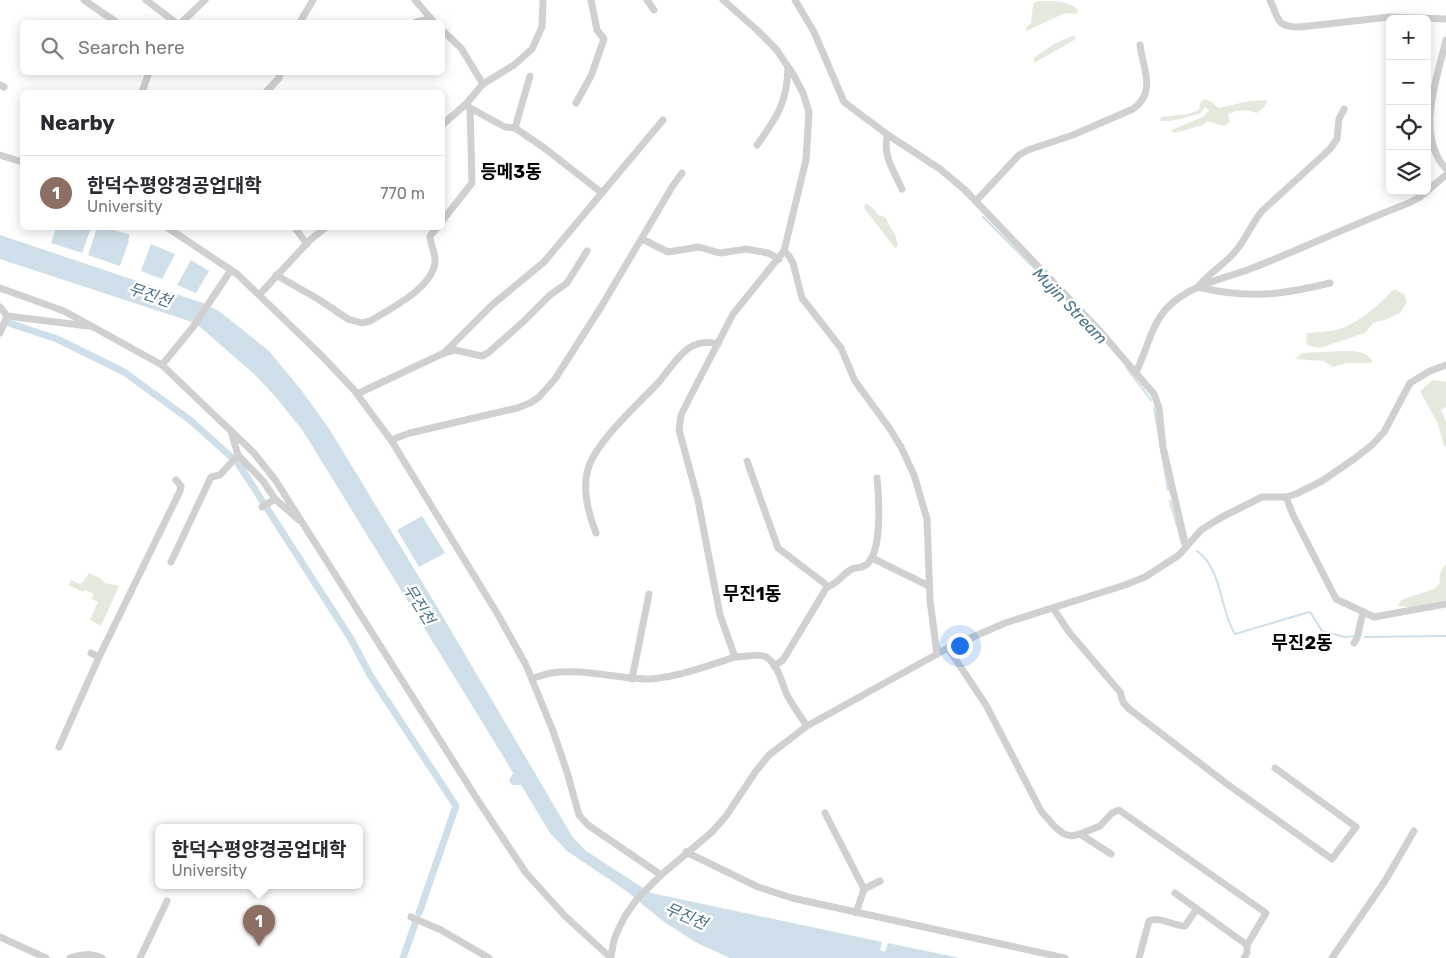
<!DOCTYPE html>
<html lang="en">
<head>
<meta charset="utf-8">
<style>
  :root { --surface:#fff; --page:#f2f2f3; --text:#2b2b33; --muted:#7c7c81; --line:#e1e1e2; --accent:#1a73e8 }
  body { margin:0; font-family:Rubik,"Noto Sans KR",sans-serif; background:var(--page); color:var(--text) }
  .controls { position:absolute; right:15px; top:15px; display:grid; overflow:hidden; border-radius:8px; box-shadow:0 2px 12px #0003 }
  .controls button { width:45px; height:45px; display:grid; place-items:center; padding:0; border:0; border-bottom:1px solid var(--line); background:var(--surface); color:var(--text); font:25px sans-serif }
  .you { position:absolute; left:959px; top:645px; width:18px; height:18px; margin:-12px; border:4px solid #fff; border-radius:50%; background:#1a73e8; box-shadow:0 0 0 8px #1a73e833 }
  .badge { display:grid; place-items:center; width:32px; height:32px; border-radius:50%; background:var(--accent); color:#fff; font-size:16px; font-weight:700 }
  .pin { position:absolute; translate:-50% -41px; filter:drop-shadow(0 1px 2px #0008) }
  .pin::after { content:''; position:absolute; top:26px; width:18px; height:15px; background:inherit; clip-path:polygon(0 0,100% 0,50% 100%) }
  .popup { position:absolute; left:155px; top:824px; width:208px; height:65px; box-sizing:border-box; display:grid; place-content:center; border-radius:8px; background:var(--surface); filter:drop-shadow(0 1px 4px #0005); font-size:16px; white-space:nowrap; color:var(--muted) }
  .popup b { font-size:19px; color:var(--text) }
  .popup::after { content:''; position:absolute; left:50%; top:100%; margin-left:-10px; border:10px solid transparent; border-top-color:var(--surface) }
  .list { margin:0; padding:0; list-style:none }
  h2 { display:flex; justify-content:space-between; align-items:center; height:65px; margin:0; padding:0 20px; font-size:21px }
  h2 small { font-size:16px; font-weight:400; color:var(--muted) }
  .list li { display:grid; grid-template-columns:32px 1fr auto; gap:15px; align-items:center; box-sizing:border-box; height:75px; padding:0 20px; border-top:1px solid var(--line) }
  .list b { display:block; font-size:19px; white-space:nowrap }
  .list p { margin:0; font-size:16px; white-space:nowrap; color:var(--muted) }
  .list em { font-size:16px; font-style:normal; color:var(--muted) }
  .icon { flex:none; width:28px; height:28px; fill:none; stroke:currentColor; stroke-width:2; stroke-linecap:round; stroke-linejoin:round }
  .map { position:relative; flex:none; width:1446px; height:958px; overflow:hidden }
  .search { position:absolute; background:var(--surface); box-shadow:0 2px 12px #0003; left:20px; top:20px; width:425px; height:55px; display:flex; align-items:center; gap:12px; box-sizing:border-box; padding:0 18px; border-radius:8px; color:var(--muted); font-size:19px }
  .panel { position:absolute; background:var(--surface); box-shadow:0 2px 12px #0003; left:20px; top:90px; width:425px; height:140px; border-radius:8px }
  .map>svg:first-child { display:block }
  .green { fill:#e3e9dd }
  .water { fill:#cfdfe9 }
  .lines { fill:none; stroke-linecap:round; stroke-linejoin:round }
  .stream { stroke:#cfdfe9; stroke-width:2 }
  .canal { stroke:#cfdfe9; stroke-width:7 }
  .minor { stroke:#d0d0d0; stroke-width:7 }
  .labels { text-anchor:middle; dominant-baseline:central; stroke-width:5; stroke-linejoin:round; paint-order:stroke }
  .water-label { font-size:16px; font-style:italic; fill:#47728e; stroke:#fff }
  .quarter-label { font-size:18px; font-weight:bold; fill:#000; stroke:#fff }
</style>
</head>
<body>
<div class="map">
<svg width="1446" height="958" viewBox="0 0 1446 958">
  <rect width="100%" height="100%" fill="#fff"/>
  <g class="green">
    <path d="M1037 1C1051 1 1069 0 1078 10L1076 14 1065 13 1026 31V28L1031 23 1033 4Z"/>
    <polygon points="1074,35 1076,39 1034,63 1034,58 1054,44"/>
    <path d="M1204 99 1212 102 1218 108 1250 101 1267 100 1265 106 1257 113C1246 110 1238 109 1228 114L1230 122 1224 126 1207 121 1203 125 1175 133 1171 130 1203 117 1209 110 1205 107 1200 114C1188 116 1171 123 1160 121L1161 117 1188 114 1199 110 1200 104Z"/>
    <polygon points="866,203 874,209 878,215 885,217 896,237 898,246 895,248 864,208"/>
    <path d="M1394 289 1404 294 1407 302 1400 313 1385 320 1373 323 1365 333 1320 348 1306 345 1307 333C1318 332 1329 332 1339 329 1359 323 1380 304 1394 289Z"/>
    <path d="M1341 351C1354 351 1364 350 1372 360L1371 363H1347L1333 367 1324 361 1295 359 1302 353Z"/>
    <polygon points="1433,380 1446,382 1446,407 1441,410 1446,421 1446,446 1444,446 1438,424 1420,391"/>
    <path d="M1446 564V600L1410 607 1398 606 1401 600 1434 589 1440 583C1439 575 1440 570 1446 564Z"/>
    <polygon points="89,573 100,578 105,583 119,586 101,626 90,620 98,602 92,599 94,594 85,590 83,592 69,585 71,580 80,584 84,581"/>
  </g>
  <g class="water">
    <polygon points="56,228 91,228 82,253 51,243"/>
    <polygon points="97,228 108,228 130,235 128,240 129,241 120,266 88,255"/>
    <polygon points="0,235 203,303 219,311 269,351 302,391 330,430 436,605 572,836 586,851 651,893 882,942 880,950 885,952 888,943 960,958 730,958 697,943 664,922 625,890 567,851 550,833 521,785 512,785 509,781 513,773 500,751 303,431 275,396 254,374 199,326 192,322 0,259"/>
    <polygon points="151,244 175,254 162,279 141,271"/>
    <polygon points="191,260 209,271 196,293 177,285"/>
    <polygon points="422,516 445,553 419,567 397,530"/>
  </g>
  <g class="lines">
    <g class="stream">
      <polyline points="983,217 1061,295"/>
      <polyline points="1126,367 1151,400"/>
      <polyline points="1154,408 1168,490"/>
      <polyline points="1170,501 1182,544"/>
      <path d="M1197 551C1223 570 1219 609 1235 634L1309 612 1311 613 1322 631 1345 637 1355 636"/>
      <polyline points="1365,637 1446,636"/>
    </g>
    <g class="canal">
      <polyline points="9,323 57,339 124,372 190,420 238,463 351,639 370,675 456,806 419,913"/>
      <polyline points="403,958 415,924"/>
    </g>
    <g class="minor">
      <polyline points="84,0 116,22"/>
      <polyline points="146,0 175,22"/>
      <polyline points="415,0 434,22"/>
      <polyline points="647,0 654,10"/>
      <path d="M723 0 757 30 776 49 793 74 803 93 809 112 806 160 784 251 733 314 689 399 681 415 679 430 698 500 720 615 735 657C744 657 759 653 766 657 778 664 782 684 787 695 793 706 800 716 807 726"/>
      <polyline points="795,0 814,32 844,102 888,135 940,169 965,190 1099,330 1154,394 1159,408 1163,447 1186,547"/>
      <path d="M1270 0C1279 20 1276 27 1300 27L1390 17 1446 19"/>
      <polyline points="182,22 205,0"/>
      <polyline points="300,22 313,0"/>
      <polyline points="416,22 430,19"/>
      <polyline points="442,30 461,48 483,84"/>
      <path d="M1446 40C1437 79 1415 135 1446 169"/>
      <polyline points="0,85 4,87"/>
      <polyline points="142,92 149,72"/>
      <polyline points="266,92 279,78 280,72"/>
      <polyline points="576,103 591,76 604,39 597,30 591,0"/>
      <polyline points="470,108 505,127 515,128 530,76"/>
      <polyline points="442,125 466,104 483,84 514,65 532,49 542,27 543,0"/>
      <polyline points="515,128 543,147 602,193"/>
      <path d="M888 135C881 153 895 173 902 189"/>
      <path d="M757 145C777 117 787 103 788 68"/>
      <polyline points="0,155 22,162"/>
      <path d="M976 201 1019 155 1028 150 1073 135 1133 109C1157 92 1143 69 1140 45"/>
      <polyline points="442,221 472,183 470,108 466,104"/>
      <polyline points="168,228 237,274 259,295 322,356 354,390 391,440 497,613 526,665 553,731 567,772 579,815 588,825 661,875"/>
      <polyline points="295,228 307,244"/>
      <polyline points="642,239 668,252 699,247 720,253 746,249 768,253 779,259"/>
      <polyline points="784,251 789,256 793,263 802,298 841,348 855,381 890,429 901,447 914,475 927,519 930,600 937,654"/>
      <path d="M276 275 318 299 348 319 362 323 370 321C390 309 431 289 435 263 436 253 430 245 430 236L437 228"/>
      <path d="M1330 283C1282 295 1247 299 1198 287 1208 274 1222 266 1233 254 1245 242 1251 224 1262 211L1330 149 1337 139 1339 119 1344 109"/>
      <polyline points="0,288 64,311 162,365 254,453 276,481 479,802 526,873 565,916 611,958"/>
      <polyline points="259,295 310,240 325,228"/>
      <polyline points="0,307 7,316 88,326"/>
      <polyline points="0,333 7,316"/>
      <polyline points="444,353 492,305 544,262 663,120"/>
      <polyline points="162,365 193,327 231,270"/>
      <path d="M1136 372C1147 351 1151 324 1168 307 1190 285 1222 279 1250 269 1304 248 1356 223 1409 203L1420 197 1446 175"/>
      <polyline points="357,394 444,353 455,350 482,356 488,353 524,321 550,295 567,283 587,251"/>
      <polyline points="231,431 238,455 263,481 275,499 299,520"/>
      <polyline points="391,440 410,433 517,408 530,403 539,397 555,379 601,307 672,187 682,173"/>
      <polyline points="747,461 778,548 824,583 827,587 783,660 774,666"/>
      <polyline points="1286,497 1293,515 1336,599 1374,617 1446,604"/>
      <polyline points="262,507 275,499"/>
      <path d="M596 533C589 515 582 489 588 469 595 443 639 403 658 383 667 373 678 355 689 348 698 342 707 341 718 344"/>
      <polyline points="872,558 929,586"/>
      <polyline points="171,562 211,477 220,475 238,455"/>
      <path d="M827 587C838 584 842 574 852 569 858 567 865 568 869 562 882 547 879 497 877 478"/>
      <polyline points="1053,608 1069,632 1120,692 1123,702 1128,708 1227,784 1332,859 1356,827 1275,768"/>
      <polyline points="1354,643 1357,638 1363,612"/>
      <polyline points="948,648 986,705 1041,811 1055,827 1064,834 1071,836 1080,834 1100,826 1112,813 1119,810 1266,913 1247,945 1247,953 1244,958"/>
      <polyline points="91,653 99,657"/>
      <path d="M533 678C539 677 545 674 551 673 581 668 619 679 650 679 674 678 711 665 735 657"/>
      <polyline points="632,679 649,594"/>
      <polyline points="59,747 99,657 180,491 181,486 176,480"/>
      <polyline points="825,813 864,889 856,913"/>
      <polyline points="1080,834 1111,854"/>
      <polyline points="686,852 758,887 792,898 1065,958"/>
      <polyline points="864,889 880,881"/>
      <polyline points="1175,893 1247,945"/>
      <polyline points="411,917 441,930 489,958"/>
      <polyline points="0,937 46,958"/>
      <polyline points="611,956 614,940 619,928 625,916 637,899 661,875 712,832 726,816 756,771 769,755 807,726 948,648 1005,623 1125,585 1145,577 1179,555 1201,530 1222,517 1262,497 1286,497 1296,494 1322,481 1354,459 1372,445 1384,432 1410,383 1430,371 1446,365"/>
      <path d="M70 958C82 954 90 953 102 958"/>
      <polyline points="140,958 167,901"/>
      <path d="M1139 958 1149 921C1162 916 1172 926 1185 926L1196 910"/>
      <polyline points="1332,958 1385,881 1414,831"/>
    </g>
  </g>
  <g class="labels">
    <g class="water-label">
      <text transform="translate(150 295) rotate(19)">무진천</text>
      <text transform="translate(1070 306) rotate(46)">Mujin Stream</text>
      <text transform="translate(419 604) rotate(58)">무진천</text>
      <text transform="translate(686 916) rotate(23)">무진천</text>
    </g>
    <g class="quarter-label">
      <text x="511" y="172">등메3동</text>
      <text x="752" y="594">무진1동</text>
      <text x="1302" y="643">무진2동</text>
    </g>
  </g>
</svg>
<div class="controls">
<button>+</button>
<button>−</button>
<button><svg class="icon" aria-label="locate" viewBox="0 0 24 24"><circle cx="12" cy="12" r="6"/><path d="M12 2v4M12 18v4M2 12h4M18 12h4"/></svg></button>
<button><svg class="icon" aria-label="layers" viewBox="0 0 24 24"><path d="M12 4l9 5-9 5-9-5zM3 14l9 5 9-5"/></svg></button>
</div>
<div class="you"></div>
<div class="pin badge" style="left:259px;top:946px;background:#8d6e63">1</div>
<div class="popup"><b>한덕수평양경공업대학</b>University</div>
<div class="search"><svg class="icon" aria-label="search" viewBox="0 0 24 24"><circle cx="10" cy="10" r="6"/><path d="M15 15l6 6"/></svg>Search here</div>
<section class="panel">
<h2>Nearby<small></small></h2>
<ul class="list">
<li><span class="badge" style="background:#8d6e63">1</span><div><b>한덕수평양경공업대학</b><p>University</p></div><em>770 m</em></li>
</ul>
</section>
</div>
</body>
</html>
